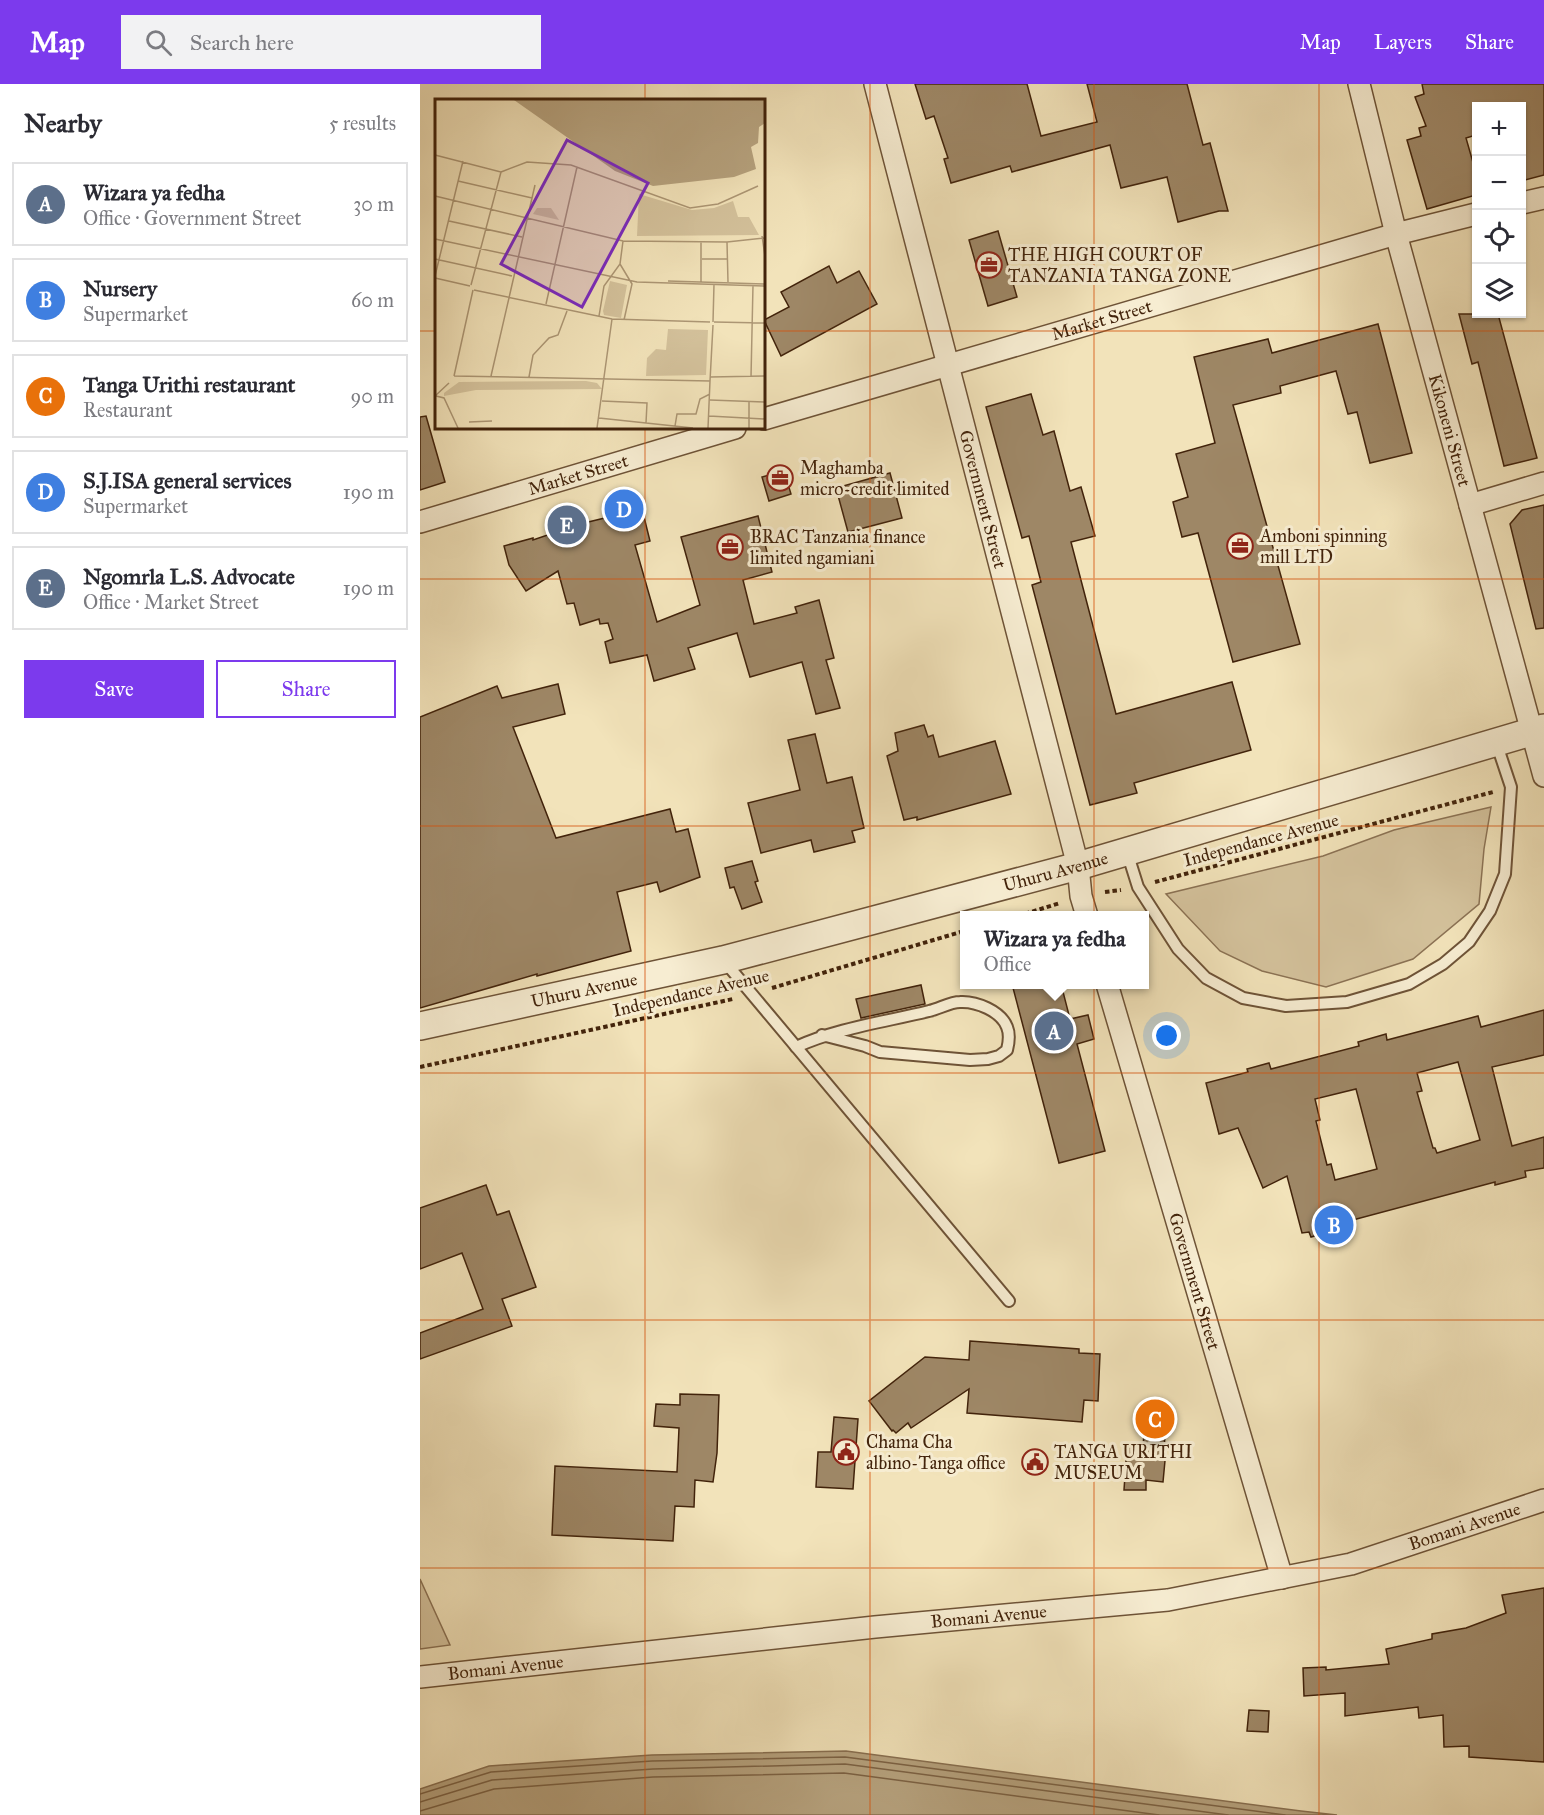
<!DOCTYPE html>
<html lang="en">
<head>
<meta charset="utf-8">
<style>
  :root { --surface:#fff; --page:#f2f2f3; --text:#2b2b33; --muted:#7c7c81; --line:#e1e1e2; --accent:#7c3aed }
  body { margin:0; font-family:"IM FELL Great Primer",serif; background:var(--page); color:var(--text) }
  .controls { position:absolute; right:18px; top:18px; display:grid; overflow:hidden; border-radius:0px; box-shadow:0 2px 4px #0004 }
  .controls button { width:54px; height:54px; display:grid; place-items:center; padding:0; border:0; border-bottom:2px solid var(--line); background:var(--surface); color:var(--text); font:30px sans-serif }
  .you { position:absolute; left:747px; top:952px; width:21px; height:21px; margin:-15px; border:4px solid #fff; border-radius:50%; background:#1a73e8; box-shadow:0 0 0 9px #1a73e833 }
  .badge { display:grid; place-items:center; width:39px; height:39px; border-radius:50%; background:var(--accent); color:#fff; font-size:20px; font-weight:700 }
  .pin { position:absolute; translate:-50% -50%; border:3px solid #fff; box-shadow:0 2px 6px #0006 }
  .popup { position:absolute; left:540px; top:827px; width:189px; height:78px; box-sizing:border-box; display:grid; place-content:center; border-radius:0px; background:var(--surface); filter:drop-shadow(0 2px 4px #0005); font-size:20px; white-space:nowrap; color:var(--muted) }
  .popup b { font-size:22px; color:var(--text) }
  .popup::after { content:''; position:absolute; left:50%; top:100%; margin-left:-12px; border:12px solid transparent; border-top-color:var(--surface) }
  .list { margin:0; padding:0; list-style:none }
  h2 { display:flex; justify-content:space-between; align-items:center; height:78px; margin:0; padding:0 24px; font-size:26px }
  h2 small { font-size:20px; font-weight:400; color:var(--muted) }
  .list li { display:grid; grid-template-columns:39px 1fr auto; gap:18px; align-items:center; box-sizing:border-box; height:84px; margin:0 12px 12px; padding:0 12px; border:2px solid var(--line); border-radius:0px }
  .list b { display:block; font-size:22px; white-space:nowrap }
  .list p { margin:0; font-size:20px; white-space:nowrap; color:var(--muted) }
  .list em { font-size:20px; font-style:normal; color:var(--muted) }
  .actions { display:flex; gap:12px; padding:18px 24px }
  .actions a { flex:1; padding:14px 0; border:2px solid var(--accent); border-radius:0px; text-align:center; font-size:21px; color:var(--accent) }
  .actions .main { background:var(--accent); color:#fff }
  .icon { flex:none; width:33px; height:33px; fill:none; stroke:currentColor; stroke-width:2; stroke-linecap:round; stroke-linejoin:round }
  .map { position:relative; flex:none; width:1124px; height:1731px; overflow:hidden }
  header { display:flex; align-items:center; gap:36px; box-sizing:border-box; height:84px; padding:0 30px; background:var(--accent); color:#fff }
  header strong { font-size:28px }
  nav { display:flex; gap:33px; margin-inline-start:auto; font-size:21px }
  .search { width:420px; height:54px; background:var(--page); display:flex; align-items:center; gap:15px; box-sizing:border-box; padding:0 21px; border-radius:0px; color:var(--muted); font-size:22px }
  main { display:flex }
  aside { flex:1; background:var(--surface) }
  .map>svg:first-child { display:block }
  .green { fill:#d4c29c; stroke:#8b7254; stroke-width:1.5 }
  .water { fill:#b6a27e; stroke:#886f50; stroke-width:1.5 }
  .lines { fill:none; stroke-linecap:round; stroke-linejoin:round }
  .shore { stroke:#7c6244; stroke-width:1.5 }
  .building { fill:#9e8766; stroke:#42230b; stroke-width:1.5; fill-rule:evenodd }
  .service-casing { stroke:#6e5337; stroke-width:14 }
  .minor-casing { stroke:#6e5337; stroke-width:24 }
  .tertiary-casing { stroke:#6e5337; stroke-width:30 }
  .path { stroke:#42230b; stroke-width:4; stroke-dasharray:4.5 3; stroke-linecap:butt }
  .service { stroke:#f7edd2; stroke-width:10 }
  .minor { stroke:#f7edd2; stroke-width:21 }
  .tertiary { stroke:#f7edd2; stroke-width:27 }
  .grid { fill:none; stroke:#d7540c; stroke-width:1.5; stroke-opacity:0.55 }
  .labels { text-anchor:middle; dominant-baseline:central; stroke-width:6; stroke-linejoin:round; paint-order:stroke }
  .poi-label { font-size:18px; fill:#42230b; stroke:#f7edd2; text-anchor:start }
  .street-label { font-size:18px; fill:#42230b; stroke:#f7edd2 }
  .inset-road { fill:none; stroke:#ac9674; stroke-width:1.5 }
  .view { fill:#7b2cbf; fill-opacity:0.15; stroke:#7b2cbf; stroke-width:3 }
  .inset-edge { fill:none; stroke:#42230b; stroke-width:3 }
</style>
</head>
<body>
<header>
<strong>Map</strong>
<div class="search"><svg class="icon" aria-label="search" viewBox="0 0 24 24"><circle cx="10" cy="10" r="6"/><path d="M15 15l6 6"/></svg>Search here</div>
<nav><a>Map</a><a>Layers</a><a>Share</a></nav>
</header>
<main>
<aside>
<h2>Nearby<small>5 results</small></h2>
<ul class="list">
<li><span class="badge" style="background:#5c6f8a">A</span><div><b>Wizara ya fedha</b><p>Office · Government Street</p></div><em>30 m</em></li>
<li><span class="badge" style="background:#3f7fe0">B</span><div><b>Nursery</b><p>Supermarket</p></div><em>60 m</em></li>
<li><span class="badge" style="background:#e8710a">C</span><div><b>Tanga Urithi restaurant</b><p>Restaurant</p></div><em>90 m</em></li>
<li><span class="badge" style="background:#3f7fe0">D</span><div><b>S.J.ISA general services</b><p>Supermarket</p></div><em>190 m</em></li>
<li><span class="badge" style="background:#5c6f8a">E</span><div><b>Ngomrla L.S. Advocate</b><p>Office · Market Street</p></div><em>190 m</em></li>
</ul>
<div class="actions"><a class="main">Save</a><a>Share</a></div>
</aside>
<div class="map">
<svg width="1124" height="1731" viewBox="0 0 1124 1731">
  <rect width="100%" height="100%" fill="#f2e3ba"/>
  <filter id="stains"><feTurbulence type="fractalNoise" baseFrequency=".00333" numOctaves="4"/><feColorMatrix values="0 0 0 0 .2 0 0 0 0 .09 0 0 0 0 .02 0 0 0 .5 -.17"/></filter>
  <radialGradient id="worn" r=".72"><stop offset=".6" stop-color="#630" stop-opacity="0"/><stop offset="1" stop-color="#630" stop-opacity=".3"/></radialGradient>
  <g class="green">
    <polygon points="1071,723 1064,765 1059,820 993,875 906,903 842,887 800,867 746,810 903,772 974,746"/>
    <polygon points="0,1495 30,1561 0,1565"/>
  </g>
  <polygon class="water" points="426,1667 881,1727 917,1731 0,1731 0,1705 69,1682 232,1671"/>
  <g class="lines">
    <g class="shore">
      <polyline points="0,1710 71,1688 232,1677 425,1673 865,1731"/>
      <polyline points="0,1718 72,1696 233,1685 425,1680 808,1731"/>
      <polyline points="0,1727 74,1705 233,1693 424,1689 739,1731"/>
    </g>
  </g>
  <g class="building">
    <polygon points="495,0 607,0 621,52 677,38 667,0 767,0 783,61 790,59 808,127 799,127 758,138 747,93 701,104 690,61 592,88 590,82 531,99 524,75 528,74 514,32 506,35"/>
    <polygon points="1002,0 1124,0 1124,91 1101,97 1101,22 1056,22 1056,51 1046,54 1056,89 1056,111 1007,125 987,56 1001,52 999,44 1006,42 995,13 1004,10"/>
    <polygon points="578,147 597,213 568,222 549,156"/>
    <polygon points="409,182 417,199 439,187 457,220 361,272 344,236 369,223 361,208"/>
    <polygon points="1039,230 1078,230 1117,374 1084,382 1058,278 1052,280"/>
    <polygon points="958,240 992,369 950,379 937,328 928,330 916,287 860,302 861,309 813,321 880,560 813,578 778,449 762,453 753,418 768,413 756,370 795,359 774,273 848,255 852,269"/>
    <polygon points="611,310 623,351 634,347 650,407 661,403 675,452 651,458 696,630 812,598 831,666 714,699 717,709 670,721 612,501 621,498 609,452 602,454 566,323"/>
    <polygon points="6,332 25,398 0,406 0,333"/>
    <polygon points="364,387 371,410 349,417 342,393"/>
    <polygon points="470,389 482,434 428,448 416,404"/>
    <polygon points="1124,421 1124,544 1116,545 1090,440 1102,426"/>
    <polygon points="222,425 230,457 215,461 237,538 280,521 261,453 338,432 352,488 323,496 334,540 377,529 375,523 399,516 414,574 406,576 420,624 396,630 382,578 330,593 317,549 268,564 275,585 234,597 227,571 190,579 185,558 193,555 188,539 180,540 179,535 160,541 154,519 147,520 138,487 106,507 89,481 84,462 113,454 113,456 160,440"/>
    <polygon points="138,600 145,630 93,643 136,754 250,725 256,748 268,745 280,793 240,808 237,798 197,808 211,867 117,892 117,890 0,924 0,633 77,602 82,614"/>
    <polygon points="504,641 508,653 513,651 519,673 575,657 591,710 497,736 497,733 484,736 467,672 478,667 475,649"/>
    <polygon points="395,650 407,699 432,693 444,744 432,747 435,758 394,768 391,756 341,769 328,719 380,706 368,656"/>
    <polygon points="332,777 338,797 335,798 342,818 322,825 314,803 310,804 305,784"/>
    <polygon points="592,900 641,900 650,935 668,931 674,955 657,960 685,1067 639,1079"/>
    <polygon points="501,901 505,920 441,934 436,915"/>
    <path d="M1124 926V971L1072 983 1092 1062 1124 1053V1084L1105 1087 1106 1093 1075 1101V1098L914 1141 916 1146 891 1153 889 1148 882 1149 867 1092 843 1104 818 1044 799 1050 786 999 828 988 827 985 849 979 851 985 939 962 938 958 966 950 967 956 1058 932 1061 943ZM1038 978 1060 1056 1017 1069 1015 1064H1013L997 1008 1002 1007 997 989ZM936 1005 957 1085 915 1096 911 1080 907 1081 896 1037 900 1036 895 1015Z"/>
    <polygon points="66,1101 77,1131 89,1127 116,1203 82,1215 92,1242 0,1275 0,1249 63,1225 42,1169 0,1185 0,1124"/>
    <polygon points="550,1257 659,1265 659,1269 680,1270 678,1317 664,1316 662,1338 547,1329 549,1305 491,1344 488,1339 476,1349 473,1346 472,1347 449,1317 505,1273 549,1276"/>
    <polygon points="260,1310 299,1311 297,1369 293,1398 275,1396 274,1423 255,1422 253,1457 132,1451 135,1382 257,1388 259,1344 234,1342 236,1320 260,1321"/>
    <polygon points="414,1333 438,1335 433,1405 396,1403 398,1368 411,1368"/>
    <polygon points="725,1333 746,1335 744,1366 746,1366 743,1398 726,1396 726,1406 704,1406 707,1362 723,1364"/>
    <polygon points="1124,1504 1124,1678 1049,1673 1049,1662 1024,1663 1023,1631 999,1634 998,1623 925,1632 925,1609 884,1612 883,1584 906,1583 906,1586 969,1580 966,1565 1012,1555 1012,1550 1046,1544 1086,1529 1082,1511"/>
    <polygon points="829,1626 849,1627 848,1648 827,1647"/>
  </g>
  <g class="lines">
    <g class="service-casing">
      <g id="service">
        <polyline points="707,768 718,803 758,865 786,894 823,914 866,922 927,918 989,900 1023,880 1049,858 1070,827 1085,790 1091,703 1076,658"/>
        <polyline points="305,878 589,1217"/>
        <path d="M376 963C418 944 464 938 509 927 519 925 530 918 540 918 556 917 581 927 587 943 590 950 589 958 587 966L579 972 568 975 550 976 460 968 445 962 402 951"/>
      </g>
    </g>
    <g class="minor-casing">
      <g id="minor">
        <path id="s1" d="M455 0 658 782 661 812 667 832"/>
        <path id="s2" d="M939 0 976 150 1124 692"/>
        <polyline points="1102,119 1124,114"/>
        <path id="s3" d="M344 335 976 150 1056 130"/>
        <polyline points="1050,421 1124,399"/>
        <path id="s4" d="M0 438 315 344"/>
        <path id="s5" d="M687 900 862 1494"/>
        <path id="s6" d="M0 1593 455 1543 748 1516 931 1480 1124 1416"/>
      </g>
    </g>
    <g class="tertiary-casing">
      <g id="tertiary">
        <path id="s7" d="M0 942 303 876 658 782 1124 644"/>
      </g>
    </g>
    <g class="path">
      <polyline points="735,798 1073,708"/>
      <polyline points="685,808 701,806"/>
      <polyline points="598,832 640,819"/>
      <polyline points="352,904 544,847"/>
      <polyline points="0,983 313,915"/>
    </g>
    <use href="#service" class="service"/>
    <use href="#minor" class="minor"/>
    <use href="#tertiary" class="tertiary"/>
  </g>
  <path class="grid" d="M225 0V16M450 0V1731M674 0V1731M899 0V1731M0 247H16M344 247H1124M225 344V1731M0 495H1124M0 742H1124M0 989H1124M0 1236H1124M0 1484H1124"/>
  <defs>
    <g id="office-ring" transform="scale(1.35)"><circle r="9.5" fill="#f7edd2" stroke="#8f2418" stroke-width="1.5"/><path d="M-6-3h4V-5.5h4V-3h4V5H-6ZM-1-4.5V-3h2v-1.5ZM-6 0V1H6V0Z" fill="#8f2418"/></g>
    <g id="civic-ring" transform="scale(1.35)"><circle r="9.5" fill="#f7edd2" stroke="#8f2418" stroke-width="1.5"/><path d="M-.6-6.5H3V-4.5H.6V-3L4-1V1h2V6H-6V1h2V-1L-.6-3ZM-1.2 2.5V6h2.4V2.5Z" fill="#8f2418"/></g>
  </defs>
  <g fill-rule="evenodd">
    <use href="#office-ring" x="569" y="181"/>
    <use href="#office-ring" x="360" y="394"/>
    <use href="#office-ring" x="820" y="462"/>
    <use href="#office-ring" x="310" y="463"/>
    <use href="#civic-ring" x="426" y="1368"/>
    <use href="#civic-ring" x="615" y="1378"/>
  </g>
  <g class="labels">
    <g class="poi-label">
      <text x="588" y="171">THE HIGH COURT OF<tspan x="588" dy="21">TANZANIA TANGA ZONE</tspan></text>
      <text x="380" y="384">Maghamba<tspan x="380" dy="21">micro-credit limited</tspan></text>
      <text x="840" y="452">Amboni spinning<tspan x="840" dy="21">mill LTD</tspan></text>
      <text x="330" y="453">BRAC Tanzania finance<tspan x="330" dy="21">limited ngamiani</tspan></text>
      <text x="446" y="1358">Chama Cha<tspan x="446" dy="21">albino-Tanga office</tspan></text>
      <text x="634" y="1368">TANGA URITHI<tspan x="634" dy="21">MUSEUM</tspan></text>
    </g>
    <g class="street-label">
      <text stroke="none"><textPath href="#s3" startOffset="352">Market Street</textPath></text>
      <text stroke="none"><textPath href="#s2" startOffset="358">Kikoneni Street</textPath></text>
      <text stroke="none"><textPath href="#s4" startOffset="165">Market Street</textPath></text>
      <text stroke="none"><textPath href="#s1" startOffset="429">Government Street</textPath></text>
      <text transform="translate(841 756) rotate(-15)">Independance Avenue</text>
      <text stroke="none"><textPath href="#s7" startOffset="654">Uhuru Avenue</textPath></text>
      <text stroke="none"><textPath href="#s7" startOffset="168">Uhuru Avenue</textPath></text>
      <text transform="translate(271 909) rotate(-13)">Independance Avenue</text>
      <text stroke="none"><textPath href="#s5" startOffset="310">Government Street</textPath></text>
      <text stroke="none"><textPath href="#s6" startOffset="1058">Bomani Avenue</textPath></text>
      <text stroke="none"><textPath href="#s6" startOffset="572">Bomani Avenue</textPath></text>
      <text stroke="none"><textPath href="#s6" startOffset="86">Bomani Avenue</textPath></text>
    </g>
  </g>
  <g transform="translate(15 15)">
    <rect width="330" height="330" fill="#f2e3ba"/>
    <path d="M204 95 257 111 279 109 298 102 303 118H314L324 136 202 137ZM102 109H116L124 121 98 115ZM175 182 192 186 186 219 169 216 168 212ZM233 230 273 231 271 276 211 277 212 259 221 250 231 251ZM151 282 162 284 167 290 41 291 9 297V294L24 283Z" fill="#d4c29c"/>
    <path d="M79 1H330V24L324 28 323 44 316 48 321 70 299 78 218 87 180 72Z" fill="#b6a27e"/>
    <path class="inset-road" d="M0 56 66 73 36 186M66 73 92 63 136 66 255 109 283 105 323 87M23 82 97 99M0 97 188 142 292 143 330 139M14 122 87 138M327 137 330 157M0 140 202 183 330 187M266 143V184M292 143 293 183M0 160 77 177M267 160H292M185 165 197 185 189 221M0 177 28 62M0 179 35 187M233 182 330 185M39 191 177 220 275 223M111 205 142 68M164 217 169 187 185 165 188 142M278 223 279 185M279 223 330 224M19 277 275 282 278 226M19 277 38 191M56 277 100 86M94 278 98 256 114 239 123 236 132 212M275 278 330 277M316 278 318 186M0 297 14 284M1 297 9 299 23 329M275 301 330 303M167 302 212 304 211 324M274 317 330 320M164 319 258 329M34 323 57 322M240 327 242 315H261L265 300 275 295M162 329 177 220M273 329 275 282M314 329V303"/>
    <path class="view" d="M132 41 213 84 147 208 66 165Z"/>
    <rect width="330" height="330" class="inset-edge"/>
  </g>
  <rect width="100%" height="100%" filter="url(#stains)"/>
  <rect width="100%" height="100%" fill="url(#worn)"/>
</svg>
<div class="controls">
<button>+</button>
<button>−</button>
<button><svg class="icon" aria-label="locate" viewBox="0 0 24 24"><circle cx="12" cy="12" r="6"/><path d="M12 2v4M12 18v4M2 12h4M18 12h4"/></svg></button>
<button><svg class="icon" aria-label="layers" viewBox="0 0 24 24"><path d="M12 4l9 5-9 5-9-5zM3 14l9 5 9-5"/></svg></button>
</div>
<div class="you"></div>
<div class="pin badge" style="left:634px;top:947px;background:#5c6f8a">A</div>
<div class="popup"><b>Wizara ya fedha</b>Office</div>
<div class="pin badge" style="left:914px;top:1141px;background:#3f7fe0">B</div>
<div class="pin badge" style="left:735px;top:1335px;background:#e8710a">C</div>
<div class="pin badge" style="left:204px;top:425px;background:#3f7fe0">D</div>
<div class="pin badge" style="left:147px;top:441px;background:#5c6f8a">E</div>
</div>
</main>
</body>
</html>
